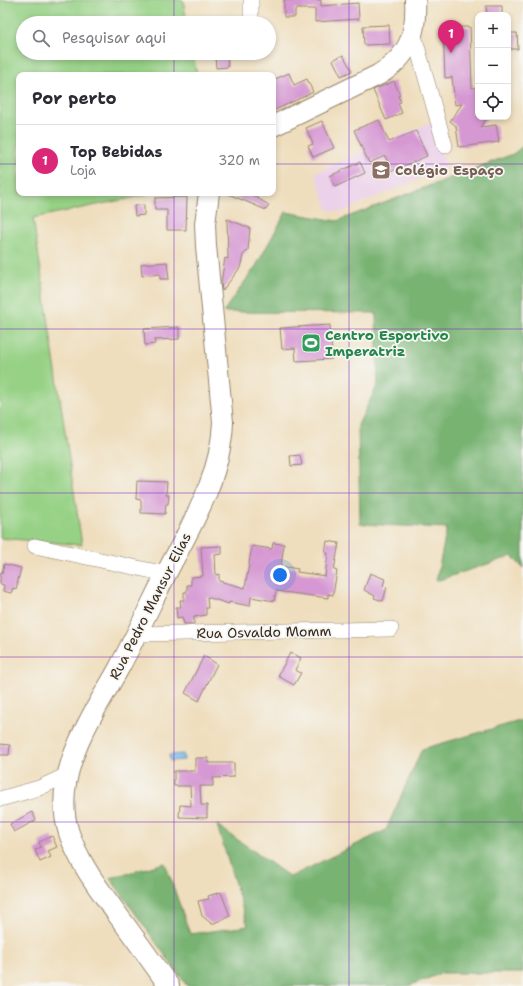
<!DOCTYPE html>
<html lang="pt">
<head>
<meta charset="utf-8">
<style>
  :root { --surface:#fff; --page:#f2f2f3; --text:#2b2b33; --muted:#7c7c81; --line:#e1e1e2; --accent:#db2777 }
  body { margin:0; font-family:"Shantell Sans",sans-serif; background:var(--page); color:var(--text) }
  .controls { position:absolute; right:12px; top:12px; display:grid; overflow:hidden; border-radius:8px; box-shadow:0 2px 6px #0003 }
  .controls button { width:36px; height:36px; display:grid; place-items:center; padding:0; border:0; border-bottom:1px solid var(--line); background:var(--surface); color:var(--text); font:20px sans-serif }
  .you { position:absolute; left:280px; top:575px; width:14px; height:14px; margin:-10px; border:3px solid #fff; border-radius:50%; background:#1a73e8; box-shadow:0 0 0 6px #1a73e833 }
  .badge { display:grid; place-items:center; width:26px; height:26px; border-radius:50%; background:var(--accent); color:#fff; font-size:13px; font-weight:700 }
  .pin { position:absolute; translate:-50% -33px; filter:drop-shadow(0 1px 2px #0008) }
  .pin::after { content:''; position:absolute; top:21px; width:14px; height:12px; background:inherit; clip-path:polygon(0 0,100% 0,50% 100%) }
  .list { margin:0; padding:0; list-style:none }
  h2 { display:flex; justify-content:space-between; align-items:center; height:52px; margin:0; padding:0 16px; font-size:17px }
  h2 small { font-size:13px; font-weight:400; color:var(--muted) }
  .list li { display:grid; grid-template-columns:26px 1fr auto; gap:12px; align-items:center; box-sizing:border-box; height:72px; padding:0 16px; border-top:1px solid var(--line) }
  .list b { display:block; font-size:15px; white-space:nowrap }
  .list p { margin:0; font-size:13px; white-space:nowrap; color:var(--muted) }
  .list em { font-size:13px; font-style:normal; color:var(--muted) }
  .icon { flex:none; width:22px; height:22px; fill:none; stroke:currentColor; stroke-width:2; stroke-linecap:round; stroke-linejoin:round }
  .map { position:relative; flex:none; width:523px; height:986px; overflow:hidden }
  .search { position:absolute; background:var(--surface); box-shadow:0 2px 6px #0003; left:16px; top:16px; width:260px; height:44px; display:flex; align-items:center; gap:10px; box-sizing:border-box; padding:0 14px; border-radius:22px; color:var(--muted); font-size:15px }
  .panel { position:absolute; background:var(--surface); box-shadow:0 2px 6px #0003; left:16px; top:72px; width:260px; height:124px; border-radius:8px }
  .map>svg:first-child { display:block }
  .built { fill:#ecd1ea }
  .green { fill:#96d185; stroke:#687e52 }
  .forest { fill:#78b372; stroke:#5a6e48 }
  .water { fill:#78bbee; stroke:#5a7286 }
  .building { fill:#d698d3 }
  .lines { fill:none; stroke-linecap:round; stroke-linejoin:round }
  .minor-casing { stroke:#95846e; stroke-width:16 }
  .major-casing { stroke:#95846e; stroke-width:22 }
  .minor { stroke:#fff; stroke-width:15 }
  .major { stroke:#fff; stroke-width:20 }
  .grid { fill:none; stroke:#7b2cbf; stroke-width:1; stroke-opacity:0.55 }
  .labels { text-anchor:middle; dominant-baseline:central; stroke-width:3.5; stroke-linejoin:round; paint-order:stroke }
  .education-label { font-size:14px; font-weight:bold; fill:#785e54; stroke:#f6f6f2; text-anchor:start }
  .leisure-label { font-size:14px; font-weight:bold; fill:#27864d; stroke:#f6f6f2; text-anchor:start }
  .street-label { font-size:14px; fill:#3b2a1e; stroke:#f6f6f2 }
</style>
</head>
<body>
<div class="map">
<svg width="523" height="986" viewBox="0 0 523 986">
  <rect width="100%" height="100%" fill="#f6f6f2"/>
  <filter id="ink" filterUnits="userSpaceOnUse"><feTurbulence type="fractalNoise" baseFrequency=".025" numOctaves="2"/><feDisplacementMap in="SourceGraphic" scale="8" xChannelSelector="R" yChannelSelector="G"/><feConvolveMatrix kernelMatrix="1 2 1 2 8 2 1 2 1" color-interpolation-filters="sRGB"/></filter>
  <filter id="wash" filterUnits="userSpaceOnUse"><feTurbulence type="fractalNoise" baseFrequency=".012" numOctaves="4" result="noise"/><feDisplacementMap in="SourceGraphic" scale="16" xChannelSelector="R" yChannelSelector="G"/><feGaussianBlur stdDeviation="0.9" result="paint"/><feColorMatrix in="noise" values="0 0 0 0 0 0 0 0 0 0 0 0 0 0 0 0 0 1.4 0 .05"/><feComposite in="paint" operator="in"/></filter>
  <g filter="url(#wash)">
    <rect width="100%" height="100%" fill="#efdebd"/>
    <polygon class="built" points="431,122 446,167 341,212 328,210 315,173"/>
    <polygon class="green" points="0,0 183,0 187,23 23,23 23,53 193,53 197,75 19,75 19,193 146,193 146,195 33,218 82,545 0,538"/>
    <g class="forest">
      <polygon points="523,146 523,568 512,556 436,581 447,528 360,524 358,425 378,384 376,313 223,312 256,266 286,212 337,221 513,154"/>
      <polygon points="523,720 523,973 443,973 407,986 187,986 110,878 165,863 190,934 248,926 217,825 290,877 386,830 422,749"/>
    </g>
    <polygon class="water" points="183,754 184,760 170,761 169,755"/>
    <g id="blocks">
      <g class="building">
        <polygon points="284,0 321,0 321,6 358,3 359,19 315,22 315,9 295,9 295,17 284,17"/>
        <polygon points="486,6 502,6 502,15 487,15"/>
        <polygon points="389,25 390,44 364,45 363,26"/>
        <polygon points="443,27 470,27 472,88 478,87 478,117 488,117 480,127 496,125 499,142 459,147 456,126 450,121 462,104 455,105 452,77 445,78"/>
        <polygon points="509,33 517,33 518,49 509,49"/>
        <polygon points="227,55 228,67 216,68 215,56"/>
        <polygon points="343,55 352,71 341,76 333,60"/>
        <polygon points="289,73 294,85 307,79 313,92 273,111 273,80"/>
        <polygon points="394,81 400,95 398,96 401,102 398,103 402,113 386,120 373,90"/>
        <polygon points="379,120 389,142 416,131 427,156 392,171 385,156 369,163 354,130"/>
        <polygon points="322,121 334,148 313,157 308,146 313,144 306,128"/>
        <polygon points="360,162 365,173 335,187 330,176"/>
        <polygon points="226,193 249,193 269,205 266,210"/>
        <polygon points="187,197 186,230 167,230 167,210 155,210 155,198"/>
        <polygon points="144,205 144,215 135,216 134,206"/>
        <polygon points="227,219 250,228 248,250 243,255 240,268 222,291 221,283 225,258 228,259"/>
        <polygon points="167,262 169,279 160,279 160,274 142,276 141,264"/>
        <polygon points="330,325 332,359 296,361 295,348 282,349 280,328"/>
        <polygon points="179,327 179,339 154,340 155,344 145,345 144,329"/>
        <polygon points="300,455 302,465 291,466 290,456"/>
        <polygon points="137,481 167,482 166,495 169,495 168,504 166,504 165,514 141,513 141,500 136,499"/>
        <polygon points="327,541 339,543 334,570 337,571 333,595 328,594 328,598 276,591 274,601 251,597 250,606 229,602 229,604 207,597 208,608 206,608 206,615 194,617 194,624 184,624 182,617 177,618 176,607 181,607 180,600 184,600 184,592 187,592 187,585 191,585 191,577 203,576 201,547 222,546 222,554 215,555 216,575 219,574 219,581 245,588 252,546 272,549 273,543 284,544 281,566 298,569 297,572 325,576 328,553 325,553"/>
        <polygon points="4,564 21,568 16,589 13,588 11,593 3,591 4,585 0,584 0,573 2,573"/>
        <polygon points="370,573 385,579 383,586 387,587 383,601 374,598 375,596 364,590"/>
        <polygon points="290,653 301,658 295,670 301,673 294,685 278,676"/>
        <polygon points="204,656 217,664 199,701 185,693"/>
        <polygon points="0,744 10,745 9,755 0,755"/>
        <polygon points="195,758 208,758 208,763 234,763 234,777 213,778 213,786 200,786 201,805 207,805 207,818 179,817 180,805 191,806 190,786 174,786 174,771 195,771"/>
        <polygon points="32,812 36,820 14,832 10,824"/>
        <polygon points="52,836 57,847 48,851 51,857 40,862 35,850 41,847 39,842"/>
        <polygon points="221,892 230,916 212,924 202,916 198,901 209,899 208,896"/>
      </g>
    </g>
  </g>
  <g filter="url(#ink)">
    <use href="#blocks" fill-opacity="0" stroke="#95846e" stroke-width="1"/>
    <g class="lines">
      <g class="minor-casing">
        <g id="minor">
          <polyline points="251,0 251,21"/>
          <polyline points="413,32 445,146"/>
          <polyline points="35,546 166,574"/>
          <polyline points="137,634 391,629"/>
          <polyline points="0,799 39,788 67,775"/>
        </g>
      </g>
      <g class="major-casing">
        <g id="major">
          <path d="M273 126 378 75C409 57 417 34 415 0"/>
          <path d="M169 986C152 962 135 938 117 914 99 889 79 863 69 833 50 775 92 717 119 668 136 636 151 604 167 572 192 524 221 477 223 422L206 246 205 224 209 193"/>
        </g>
      </g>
      <use href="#minor" class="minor"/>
      <use href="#major" class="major"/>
    </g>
  </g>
  <path class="grid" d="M174 0V23M349 0V986M174 53V75M0 164H19M273 164H523M174 193V986M0 329H523M0 493H523M0 657H523M0 822H523"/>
  <defs>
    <g id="school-square" transform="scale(1)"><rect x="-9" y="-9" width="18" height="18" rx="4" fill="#8d6e63" stroke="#f6f6f2"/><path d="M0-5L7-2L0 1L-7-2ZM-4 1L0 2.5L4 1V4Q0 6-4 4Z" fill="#fff"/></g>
    <g id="stadium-square" transform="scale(1)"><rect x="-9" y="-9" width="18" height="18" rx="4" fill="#2e9e5b" stroke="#f6f6f2"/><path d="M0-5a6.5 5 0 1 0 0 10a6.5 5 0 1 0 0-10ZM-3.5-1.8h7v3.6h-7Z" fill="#fff"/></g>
  </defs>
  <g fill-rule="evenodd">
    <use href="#school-square" x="381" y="170"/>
    <use href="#stadium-square" x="311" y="343"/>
  </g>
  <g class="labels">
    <g class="education-label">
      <text x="395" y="170">Colégio Espaço</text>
    </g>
    <g class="leisure-label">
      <text x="325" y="335">Centro Esportivo<tspan x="325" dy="16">Imperatriz</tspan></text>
    </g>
    <g class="street-label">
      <text transform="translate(150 606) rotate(-63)">Rua Pedro Mansur Elias</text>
      <text transform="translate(264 632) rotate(-1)">Rua Osvaldo Momm</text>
    </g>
  </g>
</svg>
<div class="controls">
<button>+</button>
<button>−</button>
<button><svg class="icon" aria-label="locate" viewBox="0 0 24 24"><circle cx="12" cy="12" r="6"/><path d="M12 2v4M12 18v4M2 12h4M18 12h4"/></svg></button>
</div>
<div class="you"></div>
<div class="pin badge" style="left:451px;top:53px">1</div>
<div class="search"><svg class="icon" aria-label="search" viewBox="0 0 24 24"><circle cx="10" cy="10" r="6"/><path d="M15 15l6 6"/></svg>Pesquisar aqui</div>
<section class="panel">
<h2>Por perto<small></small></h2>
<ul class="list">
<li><span class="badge">1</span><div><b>Top Bebidas</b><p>Loja</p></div><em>320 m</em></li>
</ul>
</section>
</div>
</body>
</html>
